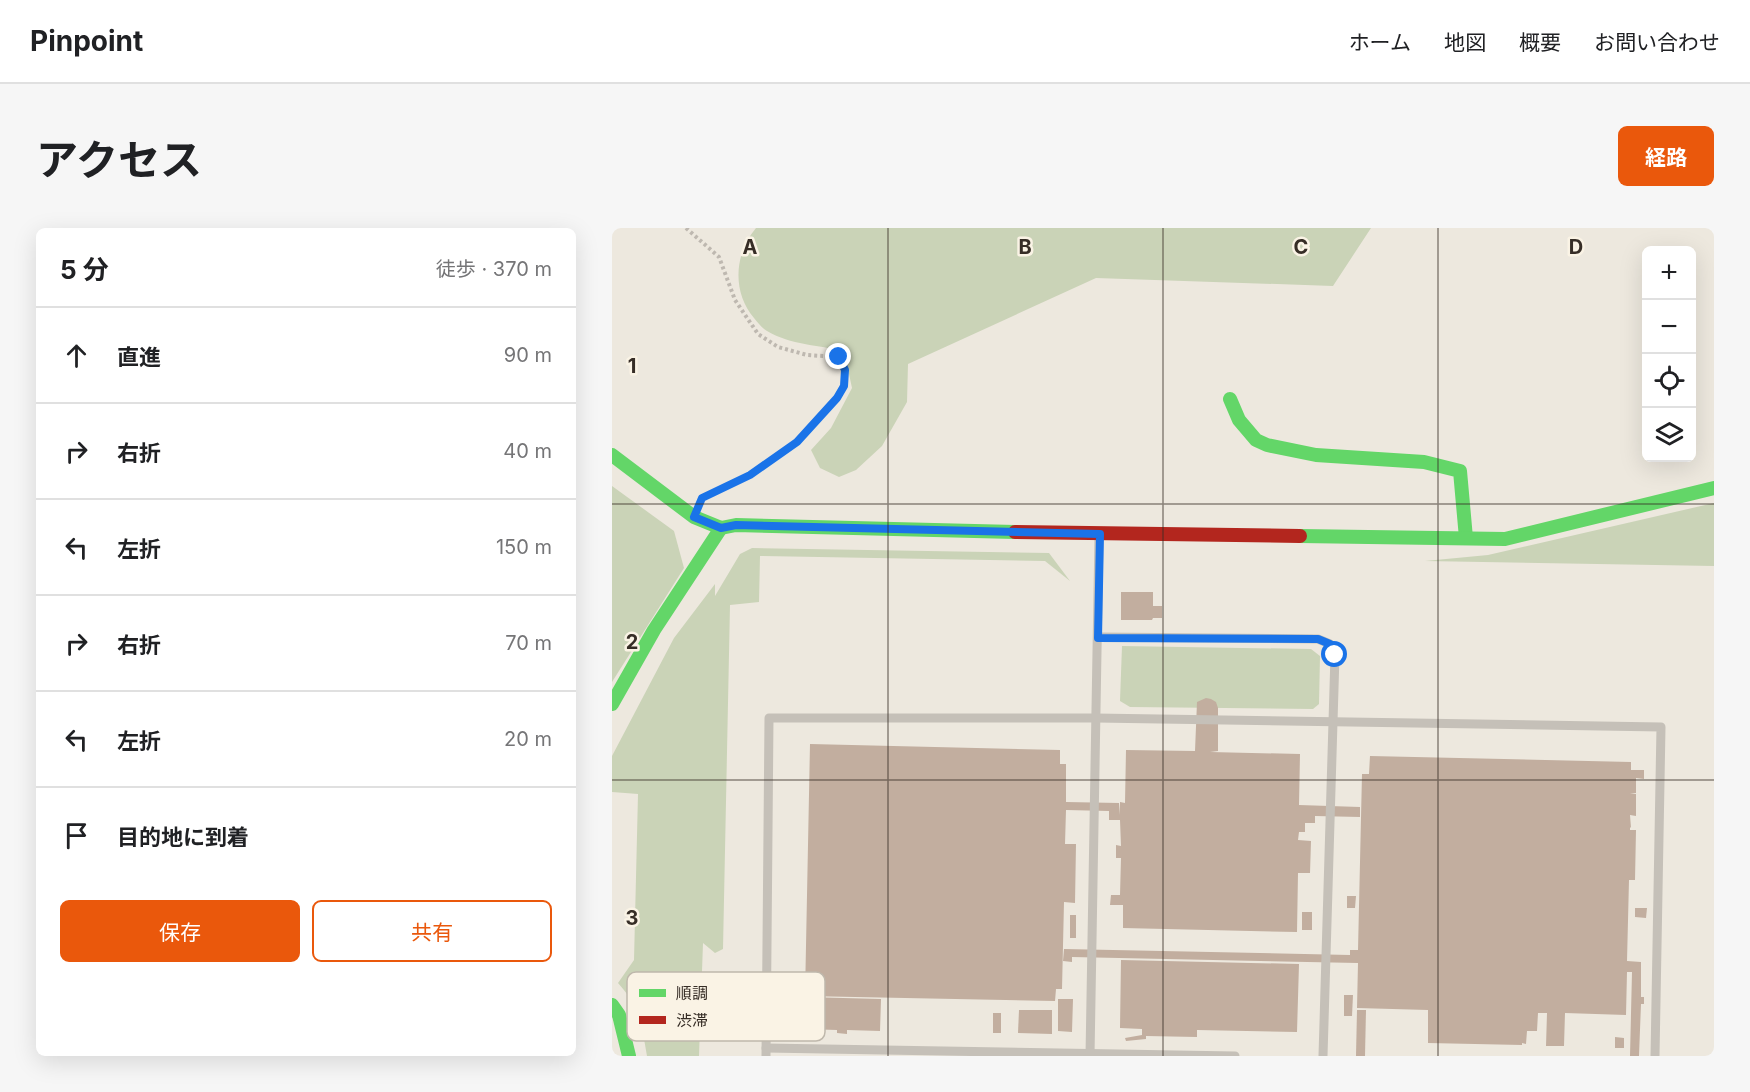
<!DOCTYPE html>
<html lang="ja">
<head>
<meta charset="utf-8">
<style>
  :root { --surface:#fff; --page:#f6f6f6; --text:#202124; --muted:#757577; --line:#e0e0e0; --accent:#ea580c }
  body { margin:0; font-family:Inter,"Noto Sans JP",sans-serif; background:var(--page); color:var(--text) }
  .controls { position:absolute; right:18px; top:18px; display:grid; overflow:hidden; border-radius:9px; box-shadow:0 6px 24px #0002 }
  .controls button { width:54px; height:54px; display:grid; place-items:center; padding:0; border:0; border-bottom:2px solid var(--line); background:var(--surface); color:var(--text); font:30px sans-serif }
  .stop { position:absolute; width:18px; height:18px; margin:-14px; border:4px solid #1a73e8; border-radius:50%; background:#fff }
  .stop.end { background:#1a73e8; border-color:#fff; box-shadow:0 2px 6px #0008 }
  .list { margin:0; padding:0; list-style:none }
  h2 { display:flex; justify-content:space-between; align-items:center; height:78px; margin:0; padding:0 24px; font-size:26px }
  h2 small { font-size:20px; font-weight:400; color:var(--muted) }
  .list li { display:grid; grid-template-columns:39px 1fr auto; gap:18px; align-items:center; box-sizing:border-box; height:96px; padding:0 24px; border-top:2px solid var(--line) }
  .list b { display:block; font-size:22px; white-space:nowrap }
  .list em { font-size:20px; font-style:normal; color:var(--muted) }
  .actions { display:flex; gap:12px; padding:18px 24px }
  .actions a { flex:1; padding:14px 0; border:2px solid var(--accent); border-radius:9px; text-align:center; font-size:21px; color:var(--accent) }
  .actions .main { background:var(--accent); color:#fff }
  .icon { flex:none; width:33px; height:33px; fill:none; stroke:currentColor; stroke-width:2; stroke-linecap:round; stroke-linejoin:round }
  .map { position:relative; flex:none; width:1102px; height:828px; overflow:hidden; border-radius:9px }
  header { display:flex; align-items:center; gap:36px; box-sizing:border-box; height:84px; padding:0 30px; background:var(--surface); border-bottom:2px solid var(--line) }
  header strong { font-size:28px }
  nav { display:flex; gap:33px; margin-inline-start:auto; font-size:21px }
  .intro { display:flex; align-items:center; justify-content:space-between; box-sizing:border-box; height:144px; padding:0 36px }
  h1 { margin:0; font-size:42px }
  .button { padding:15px 27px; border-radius:9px; background:var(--accent); color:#fff; font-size:21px; font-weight:700 }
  main { display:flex; gap:36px; padding:0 36px }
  aside { flex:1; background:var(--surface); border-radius:9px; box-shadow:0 6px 24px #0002 }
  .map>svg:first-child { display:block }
  .green { fill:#cad3b7 }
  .building { fill:#c2ae9f }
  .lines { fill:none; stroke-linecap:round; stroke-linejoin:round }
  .path { stroke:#beb8b0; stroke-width:4; stroke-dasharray:3 3; stroke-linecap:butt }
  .lane { stroke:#c5c0b8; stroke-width:9 }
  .fast { stroke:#63d668; stroke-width:14 }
  .jam { stroke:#b3261e; stroke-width:14 }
  .route { stroke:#1a73e8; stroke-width:8 }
  .grid { fill:none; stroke:#362d26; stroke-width:1.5; stroke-opacity:0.55 }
  .key { fill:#faf3e5; stroke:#bfb8ac; stroke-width:1.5 }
  .key-label { font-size:16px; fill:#362d26 }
  .grid-label { font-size:20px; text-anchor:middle; font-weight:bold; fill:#362d26; stroke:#faf3e5; stroke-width:5; stroke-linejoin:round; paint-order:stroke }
</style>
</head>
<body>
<header>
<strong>Pinpoint</strong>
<nav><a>ホーム</a><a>地図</a><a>概要</a><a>お問い合わせ</a></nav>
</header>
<div class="intro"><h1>アクセス</h1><a class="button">経路</a></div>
<main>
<aside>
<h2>5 分<small>徒歩 · 370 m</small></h2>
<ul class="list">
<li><svg class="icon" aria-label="ahead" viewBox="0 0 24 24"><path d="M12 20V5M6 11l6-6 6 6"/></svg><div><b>直進</b></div><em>90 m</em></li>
<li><svg class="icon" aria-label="right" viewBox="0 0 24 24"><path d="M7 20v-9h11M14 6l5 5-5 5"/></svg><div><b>右折</b></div><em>40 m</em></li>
<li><svg class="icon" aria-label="left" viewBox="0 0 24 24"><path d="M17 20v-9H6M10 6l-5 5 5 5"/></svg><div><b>左折</b></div><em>150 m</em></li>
<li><svg class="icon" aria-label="right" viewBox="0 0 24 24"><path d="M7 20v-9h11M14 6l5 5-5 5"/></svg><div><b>右折</b></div><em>70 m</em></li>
<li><svg class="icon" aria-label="left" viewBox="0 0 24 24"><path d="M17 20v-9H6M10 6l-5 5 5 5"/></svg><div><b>左折</b></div><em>20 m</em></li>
<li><svg class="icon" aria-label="arrive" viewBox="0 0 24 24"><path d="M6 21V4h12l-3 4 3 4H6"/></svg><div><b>目的地に到着</b></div></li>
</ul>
<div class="actions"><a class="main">保存</a><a>共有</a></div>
</aside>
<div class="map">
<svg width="1102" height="828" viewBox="0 0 1102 828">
  <rect width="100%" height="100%" fill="#ede8de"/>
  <g class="green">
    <path d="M144 0H759L721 58 484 50 296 136 295 174 270 218 244 242 227 249 208 240 199 222 219 200 240 160 232 123C206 117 179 117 155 103 150 100 146 95 142 90 120 64 122 26 144 0Z"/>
    <polygon points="0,258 62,303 72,340 0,454"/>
    <polygon points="1102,275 1102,338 813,333 876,327"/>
    <path d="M140 320 437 325 458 353 433 333 148 328 147 374 118 377 111 721 103 725 91 715 87 828H35C30 798 27 778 6 755L22 732 26 566 0 564V528L62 410 103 356V368L128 326Z"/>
    <polygon points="510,418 699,421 708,428 707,476 701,481 518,479 508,473"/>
  </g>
  <g class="building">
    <polygon points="509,364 541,364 541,378 550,378 550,390 541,390 540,392 509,392"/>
    <polygon points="594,470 599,471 604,474 606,480 606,523 598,524 688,526 687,577 748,579 748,589 703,588 703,595 693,595 693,604 687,604 686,612 699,613 698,645 686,645 685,704 511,700 511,677 498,677 499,667 508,667 509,630 504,630 504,617 509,618 508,592 497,592 497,583 454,582 453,616 464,616 463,675 452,674 450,761 444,761 443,773 193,768 198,516 448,522 448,536 454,536 454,574 507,575 508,587 508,574 513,575 514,522 583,523 585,474"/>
    <polygon points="758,528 1019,534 1019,542 1032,542 1032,551 1024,550 1024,565 1018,565 1024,566 1024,588 1018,587 1019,600 1018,599 1018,602 1024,602 1023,652 1017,652 1015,733 1029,734 1029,769 1032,769 1032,776 1029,776 1027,828 1018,828 1020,744 1015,744 1014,787 953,785 952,818 934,818 935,785 926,785 925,803 915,803 914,816 910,815 910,817 816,815 816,782 745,780 746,735 460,729 460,734 451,733 452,721 738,727 738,722 746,722 750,546 757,546"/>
    <polygon points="735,668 744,668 743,680 735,680"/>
    <polygon points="1023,680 1035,680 1034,690 1023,689"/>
    <rect x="690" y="684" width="10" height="18"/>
    <rect x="458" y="687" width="6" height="23"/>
    <polygon points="509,732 687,736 685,804 585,802 585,809 534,808 534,811 514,813 513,810 530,807 530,801 508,800"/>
    <polygon points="732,767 741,767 740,788 732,788"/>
    <polygon points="193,769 269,771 268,803 235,802 235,806 225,805 225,802 192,801"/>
    <polygon points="446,771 461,771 460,804 446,803"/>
    <polygon points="407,782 440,782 440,806 406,805"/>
    <polygon points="745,782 754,782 753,828 744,828"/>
    <rect x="381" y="785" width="8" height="20"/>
    <polygon points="1003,809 1012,810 1012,820 1003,820"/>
  </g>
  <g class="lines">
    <polyline class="path" points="74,0 107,29 123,72 146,106 166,119 195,127 227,129 233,142 232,158 225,170 185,214 138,247 92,270"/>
    <g class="lane">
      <polyline points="486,409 706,411 718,416 723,427 711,828"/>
      <polyline points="154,820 623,828"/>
      <polyline points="154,828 157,490 484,490 1049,499 1043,828"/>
      <polyline points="478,828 487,308"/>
    </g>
    <g class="fast">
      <polyline points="618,171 627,192 644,212 655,217 704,227 812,234 848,243 854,310"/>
      <polyline points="0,227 82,289 109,300 124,297 403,304"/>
      <polyline points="688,308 893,311 1102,260"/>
      <polyline points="0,476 42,402 109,300"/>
      <polyline points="0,777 7,787 17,828"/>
    </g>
    <polyline class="jam" points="403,304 688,308"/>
  </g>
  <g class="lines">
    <polyline class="route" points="227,129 233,142 232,158 225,170 185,214 138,247 90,270 82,289 109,300 124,297 488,306 486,410 706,411 718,416 723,427"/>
  </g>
  <path class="grid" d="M276 0V828M551 0V828M826 0V828M0 276H1102M0 552H1102"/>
  <rect x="15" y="744" width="198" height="69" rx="9" class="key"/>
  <rect x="27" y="761" width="27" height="8" fill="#63d668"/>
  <rect x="27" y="788" width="27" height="8" fill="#b3261e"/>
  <g class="key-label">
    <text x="64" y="771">順調</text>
    <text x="64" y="798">渋滞</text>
  </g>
  <g class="grid-label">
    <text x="138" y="26">A</text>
    <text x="413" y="26">B</text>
    <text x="689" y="26">C</text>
    <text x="964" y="26">D</text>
    <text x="20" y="145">1</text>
    <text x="20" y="421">2</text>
    <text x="20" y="697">3</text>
  </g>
</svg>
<div class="controls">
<button>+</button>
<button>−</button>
<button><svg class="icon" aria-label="locate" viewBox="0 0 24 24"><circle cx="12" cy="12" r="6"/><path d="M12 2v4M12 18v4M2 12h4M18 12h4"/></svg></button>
<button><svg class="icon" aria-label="layers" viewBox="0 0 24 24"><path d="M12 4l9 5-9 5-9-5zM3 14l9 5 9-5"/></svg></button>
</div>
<div class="stop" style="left:723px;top:427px"></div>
<div class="stop end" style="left:227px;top:129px"></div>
</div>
</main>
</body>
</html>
